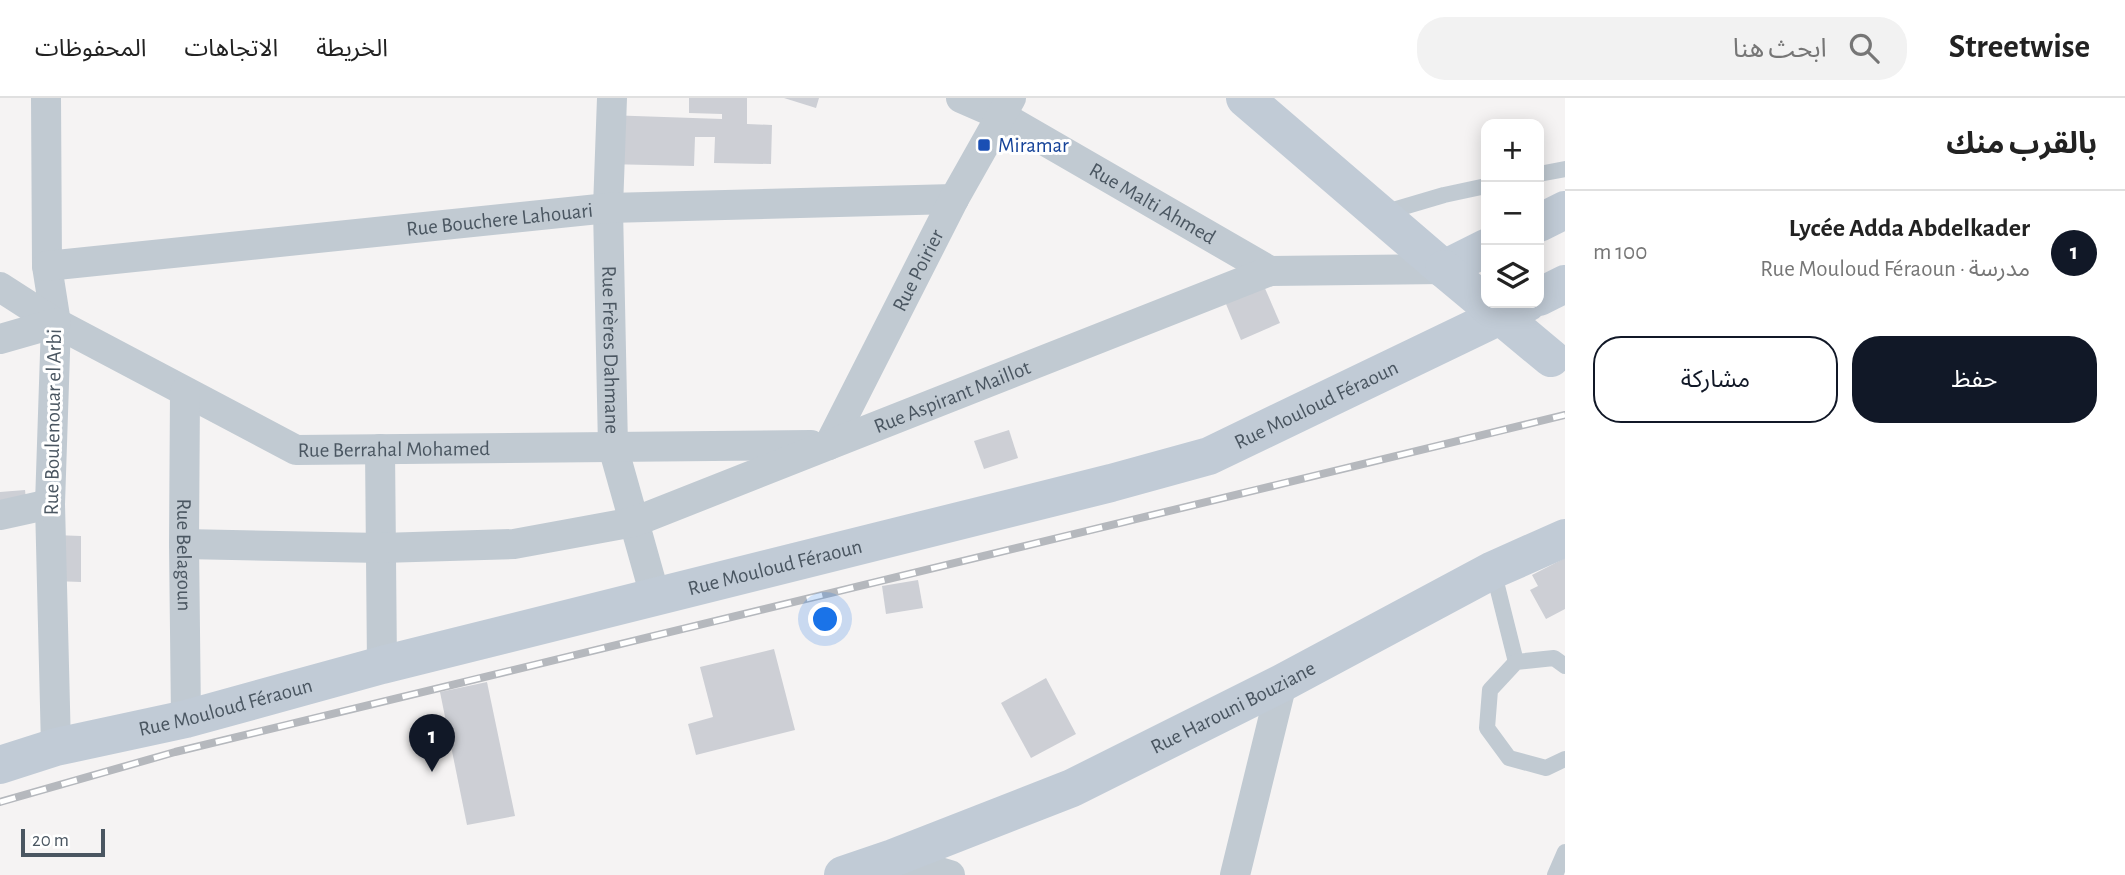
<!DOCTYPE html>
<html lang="ar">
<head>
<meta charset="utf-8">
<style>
  :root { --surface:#fff; --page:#f2f2f2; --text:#222; --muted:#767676; --line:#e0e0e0; --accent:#111827 }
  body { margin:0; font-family:"Alegreya Sans","Noto Sans Arabic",sans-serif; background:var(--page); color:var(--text); direction:rtl }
  .controls { position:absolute; right:21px; top:21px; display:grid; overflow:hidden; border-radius:14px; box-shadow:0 4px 18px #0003 }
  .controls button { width:63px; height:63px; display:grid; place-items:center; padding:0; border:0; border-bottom:2px solid var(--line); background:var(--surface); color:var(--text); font:35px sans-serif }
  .scale { position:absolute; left:21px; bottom:18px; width:84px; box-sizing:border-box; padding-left:7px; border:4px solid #4a5661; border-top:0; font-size:19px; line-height:24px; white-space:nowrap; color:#4a5661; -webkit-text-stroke:5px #fff; paint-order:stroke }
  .you { position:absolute; left:826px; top:522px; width:24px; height:24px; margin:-18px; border:5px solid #fff; border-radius:50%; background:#1a73e8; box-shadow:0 0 0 10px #1a73e833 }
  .badge { display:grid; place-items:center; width:46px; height:46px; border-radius:50%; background:var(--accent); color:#fff; font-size:23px; font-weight:700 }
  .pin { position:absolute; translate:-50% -58px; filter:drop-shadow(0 2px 4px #0008) }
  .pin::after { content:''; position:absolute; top:37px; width:24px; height:21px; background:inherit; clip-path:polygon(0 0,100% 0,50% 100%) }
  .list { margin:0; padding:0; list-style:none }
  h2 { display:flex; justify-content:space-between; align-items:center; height:91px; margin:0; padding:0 28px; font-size:30px }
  h2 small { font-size:23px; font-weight:400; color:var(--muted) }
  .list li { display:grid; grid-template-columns:46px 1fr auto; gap:21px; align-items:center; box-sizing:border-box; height:126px; padding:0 28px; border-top:2px solid var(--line) }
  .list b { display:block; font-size:26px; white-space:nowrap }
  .list p { margin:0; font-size:23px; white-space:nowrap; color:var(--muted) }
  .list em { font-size:23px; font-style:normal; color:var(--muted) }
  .actions { display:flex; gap:14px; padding:21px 28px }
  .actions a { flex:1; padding:16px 0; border:2px solid var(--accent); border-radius:28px; text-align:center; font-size:24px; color:var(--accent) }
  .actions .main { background:var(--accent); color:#fff }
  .icon { flex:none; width:38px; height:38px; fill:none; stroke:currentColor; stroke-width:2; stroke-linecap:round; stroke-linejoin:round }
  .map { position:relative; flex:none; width:1565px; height:777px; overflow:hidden; direction:ltr }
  header { display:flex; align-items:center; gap:42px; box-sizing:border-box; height:98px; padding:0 35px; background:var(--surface); border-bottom:2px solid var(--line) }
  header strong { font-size:33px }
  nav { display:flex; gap:38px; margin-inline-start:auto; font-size:24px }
  .search { width:490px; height:63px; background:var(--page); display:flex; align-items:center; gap:18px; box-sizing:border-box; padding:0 24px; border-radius:28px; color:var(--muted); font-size:26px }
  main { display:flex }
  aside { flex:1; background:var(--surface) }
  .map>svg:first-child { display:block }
  .building { fill:#cdcfd5 }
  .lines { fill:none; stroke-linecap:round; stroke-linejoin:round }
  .lane { stroke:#c1cad2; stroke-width:16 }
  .street { stroke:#c1cad2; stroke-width:30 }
  .secondary { stroke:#c1cbd6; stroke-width:38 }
  .rail-casing { stroke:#b5b8bd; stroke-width:8 }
  .rail { stroke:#fff; stroke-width:5; stroke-dasharray:16; stroke-linecap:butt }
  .secondary-bridge { stroke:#c1cbd6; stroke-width:38 }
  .transit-dot { fill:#1a4fb4; stroke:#fff; stroke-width:2.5 }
  .labels { text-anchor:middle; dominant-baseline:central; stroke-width:6; stroke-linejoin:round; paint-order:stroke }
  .transit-label { font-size:21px; fill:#164399; stroke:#fff; text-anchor:start }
  .street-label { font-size:21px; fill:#4a5661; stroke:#fff }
</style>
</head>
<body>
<header>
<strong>Streetwise</strong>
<div class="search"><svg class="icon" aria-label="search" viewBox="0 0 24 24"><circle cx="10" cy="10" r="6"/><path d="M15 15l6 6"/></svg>ابحث هنا</div>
<nav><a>الخريطة</a><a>الاتجاهات</a><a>المحفوظات</a></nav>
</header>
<main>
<aside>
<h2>بالقرب منك<small></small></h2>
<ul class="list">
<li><span class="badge">1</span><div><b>Lycée Adda Abdelkader</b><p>مدرسة · Rue Mouloud Féraoun</p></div><em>100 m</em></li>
</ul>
<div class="actions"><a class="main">حفظ</a><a>مشاركة</a></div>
</aside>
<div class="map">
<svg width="1565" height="777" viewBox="0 0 1565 777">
  <rect width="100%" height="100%" fill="#f5f3f3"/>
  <g class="building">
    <polygon points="689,0 747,0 747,26 772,27 771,66 714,65 715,39 695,39 694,68 605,66 606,17 722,21 722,16 689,15"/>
    <polygon points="784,0 819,0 816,10"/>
    <polygon points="1254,165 1280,225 1241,242 1216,182"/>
    <polygon points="1009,332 1018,360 984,371 974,343"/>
    <polygon points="25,392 28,419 0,421 0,394"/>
    <polygon points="54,437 81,438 81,484 54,483"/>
    <polygon points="1565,460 1565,511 1546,521 1530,492 1538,488 1532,477"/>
    <polygon points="918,482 923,510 886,516 882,488"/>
    <polygon points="774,551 795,632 696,657 688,626 713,619 700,569"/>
    <polygon points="1046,580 1076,636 1031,660 1001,605"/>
    <polygon points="487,584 515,718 467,727 440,594"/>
  </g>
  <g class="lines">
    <g class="lane">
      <polyline points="1539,76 1565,71"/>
      <polyline points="1383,115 1444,97 1486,88"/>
      <polyline points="1493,472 1516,564"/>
      <polyline points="1565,568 1554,560 1516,564 1490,592 1487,630 1509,660 1546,670 1565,661"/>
      <polyline points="1555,777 1565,754"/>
    </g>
    <g class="street">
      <polyline points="46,0 47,168 56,225 50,406 56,649"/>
      <path id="s1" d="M612 0 608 110 613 349 655 498"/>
      <path id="s2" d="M961 0 1000 17 1270 173"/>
      <path id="s3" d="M47 168 608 110 954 101"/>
      <path id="s4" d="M0 189 56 225 296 352 811 347"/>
      <polyline points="0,241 56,225"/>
      <path id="s5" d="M185 294 184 446 186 621"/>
      <path id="s6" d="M829 347 954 101 1011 0"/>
      <polyline points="380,351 382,567"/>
      <polyline points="0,417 50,406"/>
      <path id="s7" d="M184 446 381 450 514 446 634 424 1270 173 1444 171"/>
      <polyline points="893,760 950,777"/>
      <polyline points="1235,777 1282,585"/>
    </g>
    <g class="secondary">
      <polyline points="1245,0 1444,171 1486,150"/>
      <polyline points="1539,125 1565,112"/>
      <polyline points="1539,199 1565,186"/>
      <path id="s8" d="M0 667 56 649 186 621 382 567 1111 385 1209 358 1527 205"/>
      <path id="s9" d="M843 777 893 760 1072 690 1282 585 1493 472 1565 440"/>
    </g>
    <g class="rail-casing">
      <polyline id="rail" points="0,704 175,654 1565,317"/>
    </g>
    <use href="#rail" class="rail"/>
    <polyline class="secondary-bridge" points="1444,171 1551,260"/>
  </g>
  <rect class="transit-dot" x="977" y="40" width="14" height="14" rx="3.5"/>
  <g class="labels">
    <g class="transit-label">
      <text x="998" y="47">Miramar</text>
    </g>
    <g class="street-label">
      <text stroke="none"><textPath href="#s2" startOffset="219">Rue Malti Ahmed</textPath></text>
      <text stroke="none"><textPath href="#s3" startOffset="455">Rue Bouchere Lahouari</textPath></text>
      <text stroke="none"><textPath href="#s6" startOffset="196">Rue Poirier</textPath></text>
      <text stroke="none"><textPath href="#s1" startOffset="252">Rue Frères Dahmane</textPath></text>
      <text stroke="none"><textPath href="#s7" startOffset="794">Rue Aspirant Maillot</textPath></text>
      <text stroke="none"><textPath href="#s8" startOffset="1367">Rue Mouloud Féraoun</textPath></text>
      <text transform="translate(53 324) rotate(-89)">Rue Boulenouar el Arbi</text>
      <text stroke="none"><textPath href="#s4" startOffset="436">Rue Berrahal Mohamed</textPath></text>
      <text stroke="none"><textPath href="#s5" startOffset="163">Rue Belagoun</textPath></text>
      <text stroke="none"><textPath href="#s8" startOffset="800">Rue Mouloud Féraoun</textPath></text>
      <text stroke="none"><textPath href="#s8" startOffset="233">Rue Mouloud Féraoun</textPath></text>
      <text stroke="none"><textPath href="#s9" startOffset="425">Rue Harouni Bouziane</textPath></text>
    </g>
  </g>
</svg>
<div class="controls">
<button>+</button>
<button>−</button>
<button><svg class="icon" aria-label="layers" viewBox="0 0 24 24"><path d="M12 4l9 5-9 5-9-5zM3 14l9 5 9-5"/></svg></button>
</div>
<div class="scale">20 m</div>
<div class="you"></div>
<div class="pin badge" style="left:432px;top:674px">1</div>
</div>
</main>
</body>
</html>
